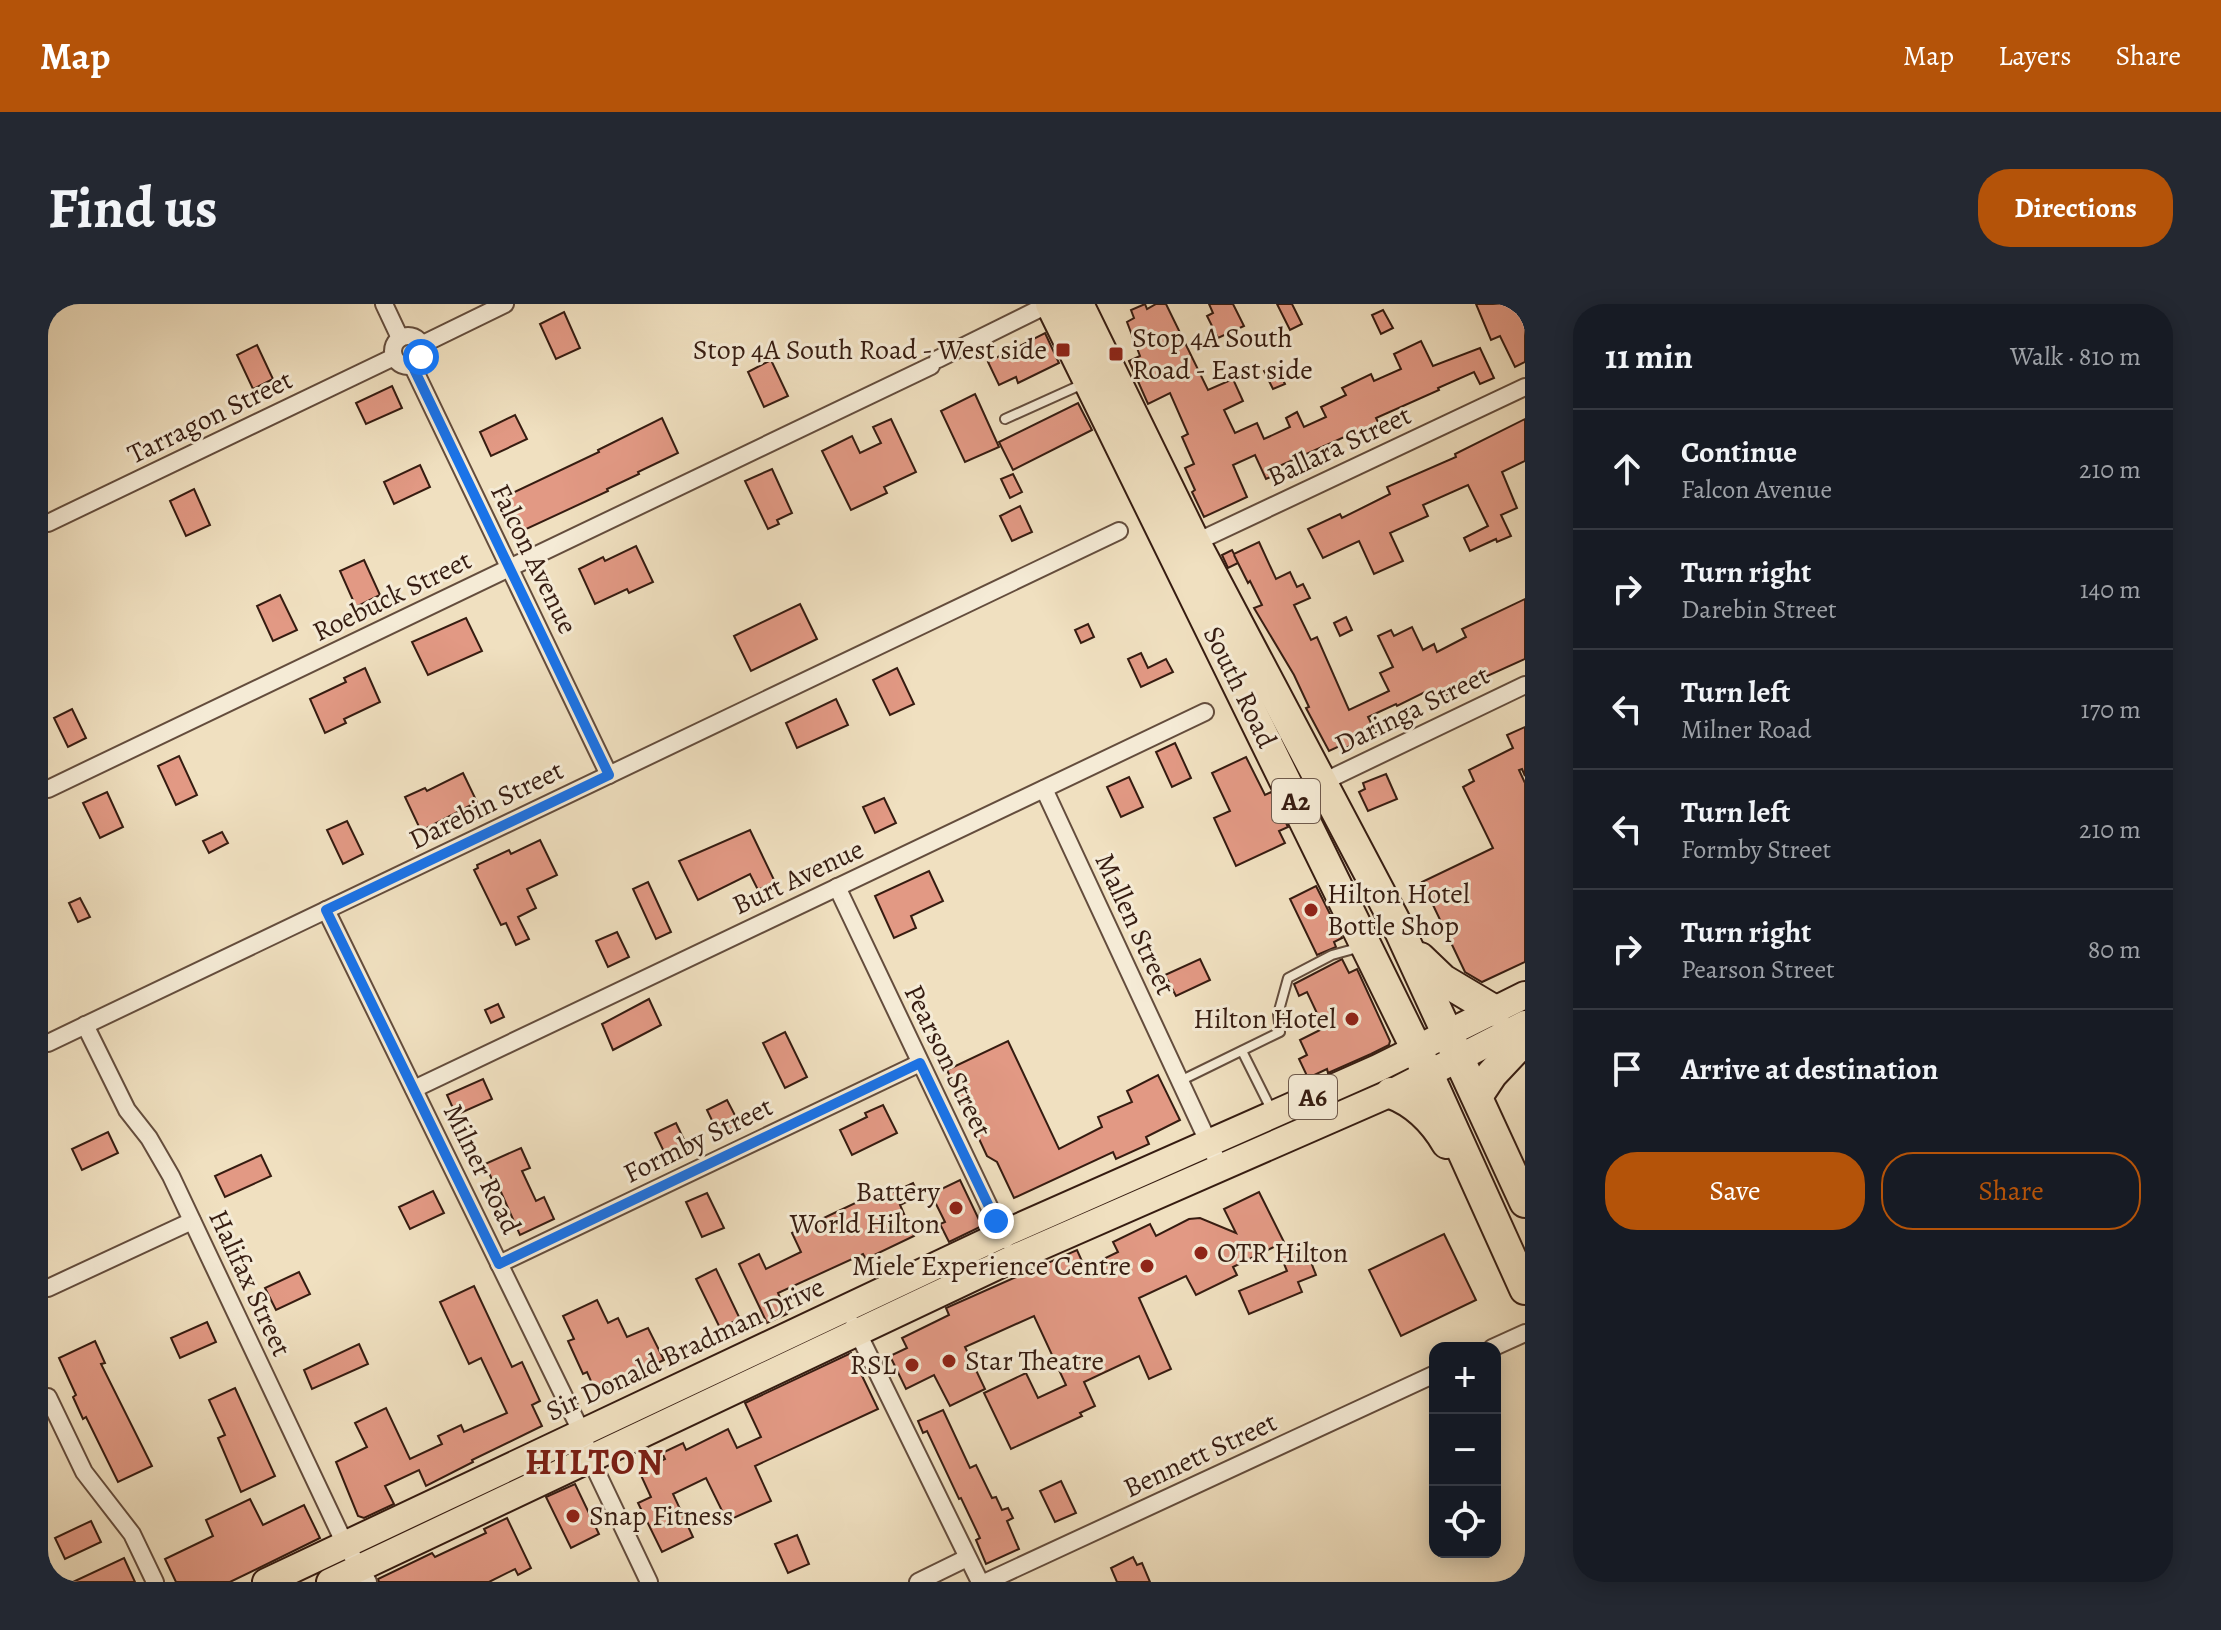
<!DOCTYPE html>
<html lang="en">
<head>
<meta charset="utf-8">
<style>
  :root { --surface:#171b24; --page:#242831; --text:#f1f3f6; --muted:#9ea1a6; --line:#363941; --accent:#b45309 }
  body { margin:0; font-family:Alegreya,serif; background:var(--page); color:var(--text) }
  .controls { position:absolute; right:24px; bottom:24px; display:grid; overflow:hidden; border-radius:16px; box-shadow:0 4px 20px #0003 }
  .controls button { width:72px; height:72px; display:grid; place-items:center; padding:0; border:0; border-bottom:2px solid var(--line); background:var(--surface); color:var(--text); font:40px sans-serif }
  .stop { position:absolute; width:24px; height:24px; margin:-18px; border:6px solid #1a73e8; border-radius:50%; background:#fff }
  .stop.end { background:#1a73e8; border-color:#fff; box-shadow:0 2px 8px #0008 }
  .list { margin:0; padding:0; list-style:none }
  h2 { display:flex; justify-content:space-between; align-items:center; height:104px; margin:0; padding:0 32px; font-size:34px }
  h2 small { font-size:26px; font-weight:400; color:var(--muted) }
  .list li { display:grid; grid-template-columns:52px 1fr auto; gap:24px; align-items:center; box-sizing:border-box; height:120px; padding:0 32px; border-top:2px solid var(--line) }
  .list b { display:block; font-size:30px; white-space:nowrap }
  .list p { margin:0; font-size:26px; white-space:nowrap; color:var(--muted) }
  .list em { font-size:26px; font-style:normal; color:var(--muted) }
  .actions { display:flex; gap:16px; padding:24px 32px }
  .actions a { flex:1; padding:18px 0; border:2px solid var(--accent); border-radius:32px; text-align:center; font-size:28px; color:var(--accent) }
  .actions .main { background:var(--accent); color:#fff }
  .icon { flex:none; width:44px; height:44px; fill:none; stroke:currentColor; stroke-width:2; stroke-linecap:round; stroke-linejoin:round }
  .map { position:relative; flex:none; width:1477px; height:1278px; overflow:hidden; border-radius:32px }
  header { display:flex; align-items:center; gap:48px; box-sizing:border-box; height:112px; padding:0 40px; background:var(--accent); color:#fff }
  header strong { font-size:38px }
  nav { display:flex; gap:44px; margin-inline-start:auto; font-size:28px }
  .intro { display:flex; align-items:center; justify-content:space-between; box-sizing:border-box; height:192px; padding:0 48px }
  h1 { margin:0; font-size:56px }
  .button { padding:20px 36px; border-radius:32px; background:var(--accent); color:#fff; font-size:28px; font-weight:700 }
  main { display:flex; gap:48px; padding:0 48px }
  aside { flex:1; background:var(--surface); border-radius:32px; box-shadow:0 4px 20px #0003 }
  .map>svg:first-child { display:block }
  .building { fill:#e29984; stroke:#361c11; stroke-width:2 }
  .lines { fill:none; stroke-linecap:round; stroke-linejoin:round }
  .lane-casing { stroke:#644d3d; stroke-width:12 }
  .street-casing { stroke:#644d3d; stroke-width:20 }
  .primary-casing { stroke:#361c11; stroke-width:30 }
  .highway-casing { stroke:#361c11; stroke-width:34 }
  .lane { stroke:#f5ebd6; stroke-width:8 }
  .street { stroke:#f5ebd6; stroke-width:16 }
  .primary { stroke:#f0e0c0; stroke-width:26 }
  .highway { stroke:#f0e0c0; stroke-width:30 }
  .route { stroke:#1a73e8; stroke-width:10 }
  .poi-dot { fill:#8f2418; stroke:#f5ebd6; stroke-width:3 }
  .labels { text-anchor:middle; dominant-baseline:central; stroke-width:6; stroke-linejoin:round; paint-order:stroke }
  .shield { fill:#f5ebd6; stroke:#6f5a4c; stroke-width:2 }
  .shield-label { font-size:26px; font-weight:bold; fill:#361c11 }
  .poi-label { font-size:28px; fill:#361c11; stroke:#f5ebd6; text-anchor:start }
  .street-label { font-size:28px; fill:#361c11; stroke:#f5ebd6 }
  .district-label { font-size:36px; font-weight:bold; letter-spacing:2px; fill:#7a1f14; stroke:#f5ebd6 }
</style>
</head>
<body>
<header>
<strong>Map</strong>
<nav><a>Map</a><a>Layers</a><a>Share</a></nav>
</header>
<div class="intro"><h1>Find us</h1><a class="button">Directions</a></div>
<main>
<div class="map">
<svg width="1477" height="1278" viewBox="0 0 1477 1278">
  <rect width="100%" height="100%" fill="#f0e0c0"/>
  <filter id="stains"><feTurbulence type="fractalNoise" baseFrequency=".0025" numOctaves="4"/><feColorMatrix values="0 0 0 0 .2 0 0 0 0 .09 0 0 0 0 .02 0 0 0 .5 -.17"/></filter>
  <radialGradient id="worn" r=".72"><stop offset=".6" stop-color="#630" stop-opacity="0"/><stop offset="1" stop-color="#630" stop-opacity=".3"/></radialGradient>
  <g class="building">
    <polygon points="1097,0 1099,5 1108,0 1118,0 1160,86 1185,75 1195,97 1176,106 1187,129 1209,119 1216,135 1242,123 1238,114 1249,108 1256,123 1278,113 1273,103 1298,91 1294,84 1323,70 1326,77 1353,65 1346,50 1373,37 1385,62 1432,44 1446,74 1432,80 1426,68 1390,84 1391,86 1328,114 1331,120 1315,128 1314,125 1229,163 1232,169 1218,175 1207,151 1185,161 1199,193 1156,213 1144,188 1147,186 1137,164 1146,160 1134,133 1140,130 1122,89 1100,100 1081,57 1092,52 1079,18 1086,14 1083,6"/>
    <polygon points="1161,0 1185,0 1196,22 1170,34 1159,12 1165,9"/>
    <polygon points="1229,0 1244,0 1254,20 1242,26"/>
    <polygon points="1428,0 1477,0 1477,58 1467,63 1452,32 1443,36"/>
    <polygon points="1335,6 1345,24 1333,30 1324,11"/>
    <polygon points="516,8 532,44 508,55 492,20"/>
    <polygon points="997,29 1011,59 970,79 968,73 951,81 940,58"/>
    <polygon points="209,41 225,75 205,85 189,51"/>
    <polygon points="723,56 740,92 716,103 700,68"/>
    <polygon points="1228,61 1237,80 1225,85 1216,67"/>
    <polygon points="344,82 354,104 318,120 308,99"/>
    <polygon points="927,90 951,143 917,158 893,107"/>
    <polygon points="1030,99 1044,126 965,166 951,138"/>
    <polygon points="467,111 479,135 443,152 432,128"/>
    <polygon points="614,114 630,149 590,168 591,170 559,185 560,187 474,227 458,192 551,148 550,146"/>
    <polygon points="843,115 868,168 836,183 839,189 803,206 774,147 804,132 812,149 833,139 825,123"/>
    <polygon points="1477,115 1477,157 1454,168 1469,204 1453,211 1463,232 1449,238 1448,235 1422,247 1416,234 1440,222 1420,181 1375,201 1380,212 1342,229 1355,257 1326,270 1311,237 1275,254 1260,225 1292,210 1294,214 1342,190 1339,183 1408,153 1407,150"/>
    <polygon points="372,161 382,183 346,200 336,178"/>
    <polygon points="724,165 744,209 729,216 731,220 720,225 697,177"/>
    <polygon points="965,170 974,188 962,194 953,175"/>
    <polygon points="146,185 162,221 138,232 122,197"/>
    <polygon points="972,202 984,228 964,237 952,212"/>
    <polygon points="1211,238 1228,275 1242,268 1249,283 1255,280 1262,294 1246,301 1263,336 1269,333 1301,406 1341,387 1332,369 1345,363 1330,332 1343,326 1346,332 1364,323 1375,346 1386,340 1389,348 1418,333 1414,325 1477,295 1477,355 1384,397 1379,387 1349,402 1348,400 1320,413 1328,429 1298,444 1296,440 1281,447 1258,404 1261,403 1246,371 1206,304 1214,301 1202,277 1200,279 1186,251 1190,259 1180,264 1174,251 1184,246 1186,250"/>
    <polygon points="588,242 605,278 581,289 579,285 547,300 531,265 555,253 557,257"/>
    <polygon points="316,256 332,291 308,303 292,267"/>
    <polygon points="232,291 249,326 225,337 209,302"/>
    <polygon points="752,300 769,335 703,367 686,332"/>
    <polygon points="1298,313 1304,326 1292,332 1286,319"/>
    <polygon points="418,314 434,347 380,371 364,338"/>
    <polygon points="1040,320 1046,333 1033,339 1027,326"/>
    <polygon points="1093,349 1100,364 1118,355 1125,368 1093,383 1080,355"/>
    <polygon points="317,364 332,398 296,415 298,419 277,429 262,395 298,378 296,374"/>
    <polygon points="849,364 866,400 842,411 825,376"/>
    <polygon points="788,395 800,421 749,444 738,419"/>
    <polygon points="24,405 38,434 20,443 6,414"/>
    <polygon points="1477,423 1477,472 1474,465 1471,466 1477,479 1477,658 1434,678 1417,668 1374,578 1445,544 1415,483 1426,477 1421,466 1465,444 1459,431"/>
    <polygon points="1127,439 1143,474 1124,483 1108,448"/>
    <polygon points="131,452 149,491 128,501 110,462"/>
    <polygon points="1198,453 1217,491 1223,488 1240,523 1231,527 1237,539 1188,562 1166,514 1182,507 1164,469"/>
    <polygon points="415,469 429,498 373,527 357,493 377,484 379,487"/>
    <polygon points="1338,470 1349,495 1320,507 1311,488 1317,485 1315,479"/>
    <polygon points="1081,473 1095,503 1073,513 1059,483"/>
    <polygon points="59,488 75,523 52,534 35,499"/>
    <polygon points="836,494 848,519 827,529 815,503"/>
    <polygon points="299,517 315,550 295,560 279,526"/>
    <polygon points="702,526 727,578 710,586 702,570 650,596 631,557"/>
    <polygon points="174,528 180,539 161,549 155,537"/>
    <polygon points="492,536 509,571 479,585 488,604 470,613 481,635 468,641 458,619 453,621 426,566 430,564 429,561 461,546 463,550"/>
    <polygon points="881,567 895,597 863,612 868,624 846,634 827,592"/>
    <polygon points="600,578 623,628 608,635 585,585"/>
    <polygon points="1268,582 1294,634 1286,638 1288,643 1269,651 1242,595"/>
    <polygon points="32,594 42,613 30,618 21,599"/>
    <polygon points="569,628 581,653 560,663 548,637"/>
    <polygon points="1152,655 1162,676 1128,692 1117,671"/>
    <polygon points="1294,655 1301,669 1309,665 1342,737 1341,741 1323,750 1280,769 1279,765 1260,774 1251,755 1259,751 1252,736 1276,724 1259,688 1251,692 1246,680"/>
    <polygon points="601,695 613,721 565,746 554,720"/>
    <polygon points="450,700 456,713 443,719 437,706"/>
    <polygon points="737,728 759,773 737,784 715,739"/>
    <polygon points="960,737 1011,845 1054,823 1050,813 1084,798 1079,787 1110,771 1132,816 1098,833 1101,840 1068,855 1065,848 966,894 949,858 939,852 899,766"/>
    <polygon points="435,775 444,795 408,811 399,791"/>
    <polygon points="679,796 692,821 671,831 659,806"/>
    <polygon points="835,801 849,829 804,851 792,826 819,813 817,809"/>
    <polygon points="628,819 640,844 619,854 607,829"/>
    <polygon points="60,828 70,849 34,866 24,845"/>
    <polygon points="473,844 482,864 474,867 488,897 496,893 506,915 472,931 449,879 446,880 437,860"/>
    <polygon points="213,851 223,872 177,893 167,872"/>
    <polygon points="912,876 934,922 901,938 892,920 897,918 883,890"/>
    <polygon points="865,879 871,892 852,901 866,932 818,955 815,950 730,989 739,1010 719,1019 691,960 711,950 718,965 753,948 744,929 843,882 846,888"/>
    <polygon points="385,887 396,909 362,925 351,903"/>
    <polygon points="1211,888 1236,938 1185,963 1189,971 1148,991 1138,972 1091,994 1123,1065 1101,1075 1091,1052 1036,1078 1047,1102 1032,1109 1034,1112 963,1145 936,1089 978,1069 990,1094 1018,1081 986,1012 917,1043 937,1085 902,1102 886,1071 858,1085 842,1052 859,1044 854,1034 901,1011 898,1004 1029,946 1037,964 1070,948 1065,938 1102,920 1108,932 1141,915 1152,914 1188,929 1176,905"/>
    <polygon points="659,889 676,924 654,933 638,898"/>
    <polygon points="1396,930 1428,996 1353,1032 1321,966"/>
    <polygon points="1256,940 1268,971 1250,978 1254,988 1201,1010 1191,987 1239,967 1232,950"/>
    <polygon points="668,965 692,1015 672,1024 648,975"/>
    <polygon points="251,968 262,990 228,1006 217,984"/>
    <polygon points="426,982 464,1063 474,1058 492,1097 484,1101 494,1122 424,1156 425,1158 378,1182 371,1166 337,1182 346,1200 316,1214 310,1212 288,1158 319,1143 307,1119 338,1104 362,1155 394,1140 390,1132 413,1121 416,1128 459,1109 433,1054 421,1060 392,998"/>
    <polygon points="549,996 560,1019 570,1014 579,1033 600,1024 616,1056 552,1086 551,1082 546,1084 539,1068 535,1070 520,1037 526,1035 515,1012"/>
    <polygon points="159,1018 168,1038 132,1054 123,1034"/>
    <polygon points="47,1037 57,1059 53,1060 104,1162 70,1178 38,1113 35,1115 25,1093 28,1091 11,1054"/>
    <polygon points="311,1040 320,1060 264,1085 256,1066"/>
    <polygon points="803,1049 830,1105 707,1162 723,1197 679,1217 658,1174 625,1190 645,1233 614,1248 590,1199 603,1193 591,1167 617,1155 614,1149 635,1139 638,1146 680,1125 689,1144 713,1133 697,1099"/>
    <polygon points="187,1084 227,1172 193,1188 170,1134 177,1131 161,1096"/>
    <polygon points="895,1106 922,1164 928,1161 944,1194 948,1193 954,1206 960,1204 965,1214 959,1217 971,1245 938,1260 928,1236 932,1234 913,1194 911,1195 879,1127 875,1129 870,1117"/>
    <polygon points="1013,1177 1028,1209 1007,1218 992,1187"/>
    <polygon points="527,1180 551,1230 523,1244 498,1193"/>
    <polygon points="202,1195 215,1221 256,1201 272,1234 182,1278 128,1278 117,1255 165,1232 158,1216"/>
    <polygon points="459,1214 483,1264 470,1271 467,1265 441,1278 331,1278 330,1275 384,1249 387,1253 438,1229 436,1225"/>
    <polygon points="43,1217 53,1238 17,1255 7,1234"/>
    <polygon points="749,1231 761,1260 740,1269 727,1240"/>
    <polygon points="1085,1253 1089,1261 1094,1259 1102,1278 1069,1278 1063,1264"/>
    <polygon points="76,1254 87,1278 25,1278"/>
  </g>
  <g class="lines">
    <g class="lane-casing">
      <g id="lane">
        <polyline points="957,115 1037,79"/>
        <polyline points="1194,747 1224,807"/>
        <polyline points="1132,777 1232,728 1230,710 1240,674 1284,651 1313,643"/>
      </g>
    </g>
    <g class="street-casing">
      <g id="street">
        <polyline points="336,0 352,34"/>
        <circle cx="360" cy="47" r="15"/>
        <polyline points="373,41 457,0"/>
        <polyline points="890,55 1001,0"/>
        <polyline points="364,61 561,471"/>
        <polyline points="0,219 346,53"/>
        <polyline points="1142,241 1477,83"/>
        <polyline points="1273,479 1477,381"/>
        <polyline points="0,485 883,62"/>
        <polyline points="996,485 1172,863"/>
        <polyline points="789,583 957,936"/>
        <polyline points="278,606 534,1129 542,1154 601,1278"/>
        <polyline points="37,721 79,806 101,834 123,872 297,1240 320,1278"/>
        <polyline points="0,739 1071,227"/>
        <polyline points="366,785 1157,408"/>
        <polyline points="451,960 872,759"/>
        <polyline points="0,984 144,917"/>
        <polyline points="806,1021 932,1278"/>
        <polyline points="1444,1044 1477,1029"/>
        <polyline points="0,1093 36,1168 84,1230 107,1278"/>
        <polyline points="870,1278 919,1254"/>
        <polyline points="938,1278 1387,1070"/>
      </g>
    </g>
    <g class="primary-casing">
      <g id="primary">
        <polyline points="218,1278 955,930 1330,764 1477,691"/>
        <polyline points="282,1278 966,954 1343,789 1477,720"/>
      </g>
    </g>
    <g class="highway-casing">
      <g id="highway">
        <polyline points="1003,0 1369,746 1477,985"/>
        <polyline points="1030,0 1147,239 1352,627 1477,898"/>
        <polyline points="1372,654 1395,676 1447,707"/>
        <path d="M1343 789C1367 798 1386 817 1399 839"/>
        <polyline points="1430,791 1444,770 1477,735"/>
      </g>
    </g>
    <use href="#lane" class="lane"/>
    <use href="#street" class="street"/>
    <use href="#primary" class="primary"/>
    <use href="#highway" class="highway"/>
  </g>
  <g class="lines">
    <polyline class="route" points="373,53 364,61 561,471 278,606 451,960 872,759 948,917"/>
  </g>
  <g class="poi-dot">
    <rect x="1007" y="38" width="16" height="16" rx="4"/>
    <rect x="1060" y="42" width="16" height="16" rx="4"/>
    <circle cx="1263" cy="606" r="8"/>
    <circle cx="1304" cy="715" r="8"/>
    <circle cx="908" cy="904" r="8"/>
    <circle cx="1153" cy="949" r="8"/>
    <circle cx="1099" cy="962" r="8"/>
    <circle cx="901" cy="1057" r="8"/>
    <circle cx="864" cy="1061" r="8"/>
    <circle cx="525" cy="1212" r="8"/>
  </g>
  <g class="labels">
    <g class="shield">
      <rect x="1224" y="475" width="48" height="44" rx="6"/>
      <rect x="1241" y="771" width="48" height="44" rx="6"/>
    </g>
    <g class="shield-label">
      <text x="1248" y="497">A2</text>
      <text x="1265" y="793">A6</text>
    </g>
    <g class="poi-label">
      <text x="1084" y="34">Stop 4A South<tspan x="1084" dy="32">Road - East side</tspan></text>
      <text x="999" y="46" text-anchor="end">Stop 4A South Road - West side</text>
      <text x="1279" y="590">Hilton Hotel<tspan x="1279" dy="32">Bottle Shop</tspan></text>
      <text x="1288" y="715" text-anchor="end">Hilton Hotel</text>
      <text x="892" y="888" text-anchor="end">Battery<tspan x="892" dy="32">World Hilton</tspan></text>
      <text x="1169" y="949">OTR Hilton</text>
      <text x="1083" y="962" text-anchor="end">Miele Experience Centre</text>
      <text x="917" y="1057">Star Theatre</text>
      <text x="848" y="1061" text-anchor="end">RSL</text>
      <text x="541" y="1212">Snap Fitness</text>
    </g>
    <g class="street-label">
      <text transform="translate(162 113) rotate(-26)">Tarragon Street</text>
      <text transform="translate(1291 142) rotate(-25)">Ballara Street</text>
      <text transform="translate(486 255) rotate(64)">Falcon Avenue</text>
      <text transform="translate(344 292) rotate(-26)">Roebuck Street</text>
      <text transform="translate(1192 383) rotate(64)">South Road</text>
      <text transform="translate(1364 406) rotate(-26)">Daringa Street</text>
      <text transform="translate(438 501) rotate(-26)">Darebin Street</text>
      <text transform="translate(750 573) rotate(-25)">Burt Avenue</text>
      <text transform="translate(1087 620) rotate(65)">Mallen Street</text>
      <text transform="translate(900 757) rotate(64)">Pearson Street</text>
      <text transform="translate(650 836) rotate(-26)">Formby Street</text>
      <text transform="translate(434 865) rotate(64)">Milner Road</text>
      <text transform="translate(202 979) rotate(65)">Halifax Street</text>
      <text transform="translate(637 1045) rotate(-25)">Sir Donald Bradman Drive</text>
      <text transform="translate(1152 1151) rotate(-25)">Bennett Street</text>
    </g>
    <g class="district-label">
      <text x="547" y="1157">HILTON</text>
    </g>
  </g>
  <rect width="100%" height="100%" filter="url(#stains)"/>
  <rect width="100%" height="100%" fill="url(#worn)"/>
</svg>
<div class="controls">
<button>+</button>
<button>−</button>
<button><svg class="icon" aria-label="locate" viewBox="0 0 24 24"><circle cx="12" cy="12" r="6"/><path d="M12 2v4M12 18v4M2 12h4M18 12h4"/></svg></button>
</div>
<div class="stop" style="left:373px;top:53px"></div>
<div class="stop end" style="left:948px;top:917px"></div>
</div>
<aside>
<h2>11 min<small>Walk · 810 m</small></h2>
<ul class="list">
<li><svg class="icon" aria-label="ahead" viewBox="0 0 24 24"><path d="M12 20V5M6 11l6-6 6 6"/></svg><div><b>Continue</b><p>Falcon Avenue</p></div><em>210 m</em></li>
<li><svg class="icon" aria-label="right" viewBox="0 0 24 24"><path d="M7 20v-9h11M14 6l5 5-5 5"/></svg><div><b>Turn right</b><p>Darebin Street</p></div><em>140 m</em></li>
<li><svg class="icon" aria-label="left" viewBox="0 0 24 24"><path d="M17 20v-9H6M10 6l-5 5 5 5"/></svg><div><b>Turn left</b><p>Milner Road</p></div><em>170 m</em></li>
<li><svg class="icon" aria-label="left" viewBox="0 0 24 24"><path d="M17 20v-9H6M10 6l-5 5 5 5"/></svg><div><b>Turn left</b><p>Formby Street</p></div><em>210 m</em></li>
<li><svg class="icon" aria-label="right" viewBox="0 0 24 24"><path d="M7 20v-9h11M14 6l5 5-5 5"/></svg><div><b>Turn right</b><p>Pearson Street</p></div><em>80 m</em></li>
<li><svg class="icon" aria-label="arrive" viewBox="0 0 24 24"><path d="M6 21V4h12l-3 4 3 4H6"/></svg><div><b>Arrive at destination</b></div></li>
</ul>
<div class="actions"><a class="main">Save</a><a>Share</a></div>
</aside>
</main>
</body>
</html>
